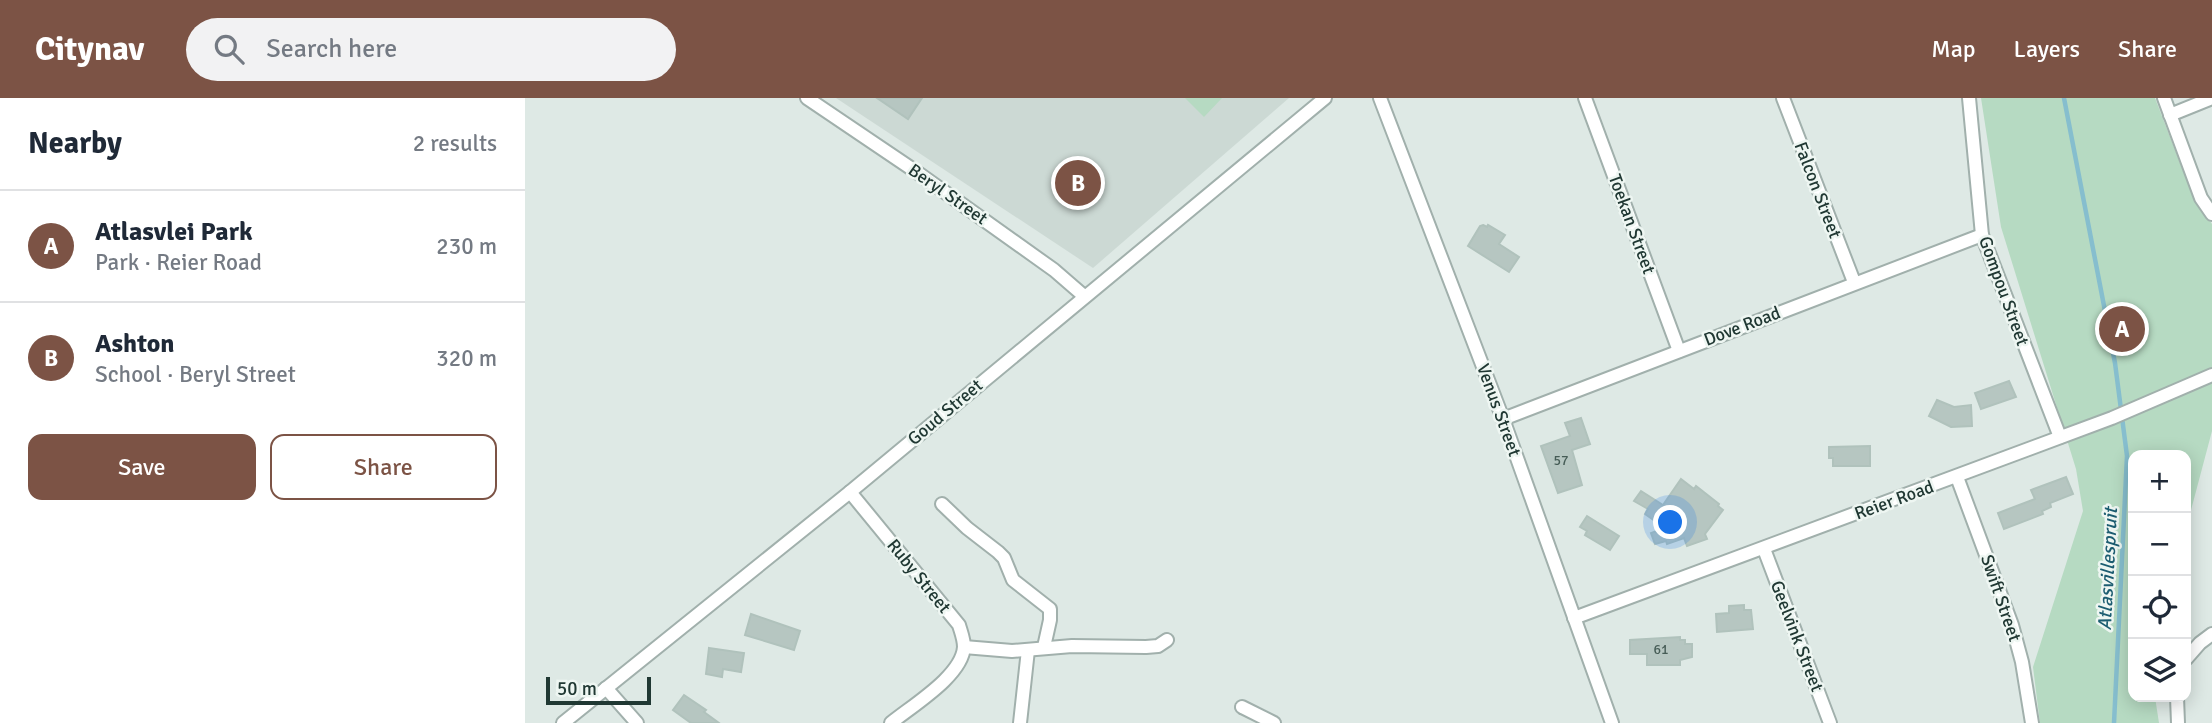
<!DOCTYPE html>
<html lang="en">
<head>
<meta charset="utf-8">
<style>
  :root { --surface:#fff; --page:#f2f2f3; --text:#1f2937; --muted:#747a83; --line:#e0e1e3; --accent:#7c5345 }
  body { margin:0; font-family:Signika,sans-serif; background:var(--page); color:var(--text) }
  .controls { position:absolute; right:21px; bottom:21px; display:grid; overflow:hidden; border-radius:14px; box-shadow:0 4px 18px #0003 }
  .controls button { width:63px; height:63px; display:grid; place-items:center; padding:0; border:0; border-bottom:2px solid var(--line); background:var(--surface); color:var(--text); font:35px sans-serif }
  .scale { position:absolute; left:21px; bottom:18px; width:105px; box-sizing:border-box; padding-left:7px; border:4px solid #203833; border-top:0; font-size:19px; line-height:24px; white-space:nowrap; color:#203833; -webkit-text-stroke:5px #eef6f2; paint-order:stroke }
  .you { position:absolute; left:1146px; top:425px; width:24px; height:24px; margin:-18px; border:5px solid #fff; border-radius:50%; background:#1a73e8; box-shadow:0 0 0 10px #1a73e833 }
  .badge { display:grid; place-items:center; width:46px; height:46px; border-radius:50%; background:var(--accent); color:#fff; font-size:23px; font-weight:700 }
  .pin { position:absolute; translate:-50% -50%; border:4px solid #fff; box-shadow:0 2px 7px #0006 }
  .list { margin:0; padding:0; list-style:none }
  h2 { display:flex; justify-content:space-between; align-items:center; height:91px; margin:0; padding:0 28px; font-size:30px }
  h2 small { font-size:23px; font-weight:400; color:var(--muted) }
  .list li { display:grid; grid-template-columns:46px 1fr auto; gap:21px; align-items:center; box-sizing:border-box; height:112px; padding:0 28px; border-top:2px solid var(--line) }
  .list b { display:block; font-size:26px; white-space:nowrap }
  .list p { margin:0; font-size:23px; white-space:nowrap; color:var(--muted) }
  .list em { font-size:23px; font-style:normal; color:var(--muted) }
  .actions { display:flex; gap:14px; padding:21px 28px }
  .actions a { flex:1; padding:16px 0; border:2px solid var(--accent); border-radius:14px; text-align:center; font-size:24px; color:var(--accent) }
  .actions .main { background:var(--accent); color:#fff }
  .icon { flex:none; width:38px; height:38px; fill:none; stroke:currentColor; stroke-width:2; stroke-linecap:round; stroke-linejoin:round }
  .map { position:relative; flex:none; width:1687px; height:625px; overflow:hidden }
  header { display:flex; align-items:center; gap:42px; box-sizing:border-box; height:98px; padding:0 35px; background:var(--accent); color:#fff }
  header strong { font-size:33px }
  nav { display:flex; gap:38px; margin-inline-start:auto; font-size:24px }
  .search { width:490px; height:63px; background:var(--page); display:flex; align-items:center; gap:18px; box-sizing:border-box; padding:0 24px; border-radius:38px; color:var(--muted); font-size:26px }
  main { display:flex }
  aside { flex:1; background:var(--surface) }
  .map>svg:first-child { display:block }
  .built { fill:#ccd9d4 }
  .green { fill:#b6dac2 }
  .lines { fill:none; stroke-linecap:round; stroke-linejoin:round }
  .stream { stroke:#86bece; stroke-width:4.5 }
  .building { fill:#b6c6c1; stroke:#b0c2bc; stroke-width:2 }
  .street-casing { stroke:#a1b0ac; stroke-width:16 }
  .street { stroke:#fff; stroke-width:12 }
  .labels { text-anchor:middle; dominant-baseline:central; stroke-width:5; stroke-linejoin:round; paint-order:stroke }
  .number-label { font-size:14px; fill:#465c56 }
  .street-label { font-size:18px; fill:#203833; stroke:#eef6f2 }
  .water-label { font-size:19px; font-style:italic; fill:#1c5d71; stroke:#eef6f2 }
</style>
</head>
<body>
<header>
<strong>Citynav</strong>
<div class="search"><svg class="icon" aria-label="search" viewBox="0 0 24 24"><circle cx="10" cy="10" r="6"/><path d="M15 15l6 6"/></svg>Search here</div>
<nav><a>Map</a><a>Layers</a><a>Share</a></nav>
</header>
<main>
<aside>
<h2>Nearby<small>2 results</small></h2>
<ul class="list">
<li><span class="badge">A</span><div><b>Atlasvlei Park</b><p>Park · Reier Road</p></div><em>230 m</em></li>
<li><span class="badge">B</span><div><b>Ashton</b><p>School · Beryl Street</p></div><em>320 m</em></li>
</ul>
<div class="actions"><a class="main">Save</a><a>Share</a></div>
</aside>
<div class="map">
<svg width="1687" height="625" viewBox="0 0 1687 625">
  <rect width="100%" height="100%" fill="#dee9e5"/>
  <polygon class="built" points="311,0 764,0 568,170"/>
  <g class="green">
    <polygon points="660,0 697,0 679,19"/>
    <polygon points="1456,0 1630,0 1667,96 1687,126 1687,333 1661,431 1661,357 1608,357 1608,599 1630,599 1634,625 1515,625 1508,569 1558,413 1551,371 1476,129"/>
  </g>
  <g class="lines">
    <polyline class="stream" points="1539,0 1590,265 1602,358 1589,625"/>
  </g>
  <g class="building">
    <polygon points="352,0 397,0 383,21"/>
    <polygon points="958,127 962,129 963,127 980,137 974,146 994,159 984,174 943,148 955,128"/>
    <polygon points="1484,283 1491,299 1456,311 1450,295"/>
    <polygon points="1412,302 1429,309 1446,307 1447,328 1426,329 1404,318"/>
    <polygon points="1056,320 1065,346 1047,352 1057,387 1033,395 1016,348 1045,338 1040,325"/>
    <polygon points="1345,348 1345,368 1308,368 1308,360 1304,360 1304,349"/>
    <polygon points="1541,379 1548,396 1525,405 1526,409 1517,413 1518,416 1479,431 1473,415 1510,401 1506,392"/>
    <polygon points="1156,381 1169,391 1171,388 1194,406 1193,408 1198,412 1180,436 1182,441 1162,448 1159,440 1142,446 1141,443 1130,446 1126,435 1140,430 1120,416 1123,411 1109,403 1116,393 1138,407"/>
    <polygon points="1062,418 1094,438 1085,452 1060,437 1062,433 1055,429"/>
    <polygon points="1219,507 1219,512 1226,512 1228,531 1192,534 1191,516 1204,515 1204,508"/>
    <polygon points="226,516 275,533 269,552 220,537"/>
    <polygon points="1155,539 1155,542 1160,542 1160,546 1167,546 1167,559 1155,562 1155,567 1122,567 1122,556 1105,556 1105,542"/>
    <polygon points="184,550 219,555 216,574 198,571 197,579 181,576"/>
    <polygon points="159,597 181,612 179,614 194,625 166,625 148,612"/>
  </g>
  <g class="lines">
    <g class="street-casing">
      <g id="street">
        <polyline points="282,0 393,75 529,172 559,198"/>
        <polyline points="855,0 978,321 1087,625"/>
        <polyline points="1060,0 1154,253"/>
        <polyline points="1258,0 1329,184"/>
        <polyline points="1444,0 1457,137 1535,339"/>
        <polyline points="1639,0 1676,100 1687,116"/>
        <polyline points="1645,17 1687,0"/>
        <polyline points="978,321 1457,137"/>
        <polyline points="1432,379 1487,527 1497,564 1507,625"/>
        <path d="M325 394 434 527C436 534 439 541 439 549 437 578 388 607 366 625"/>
        <polyline points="417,406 442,430 473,454 479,460 488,482 525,511 525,522 519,549"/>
        <polyline points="1239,451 1305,625"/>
        <polyline points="1049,520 1587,320 1687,277"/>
        <polyline points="439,549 487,553 547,548 621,549 633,548 642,542"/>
        <polyline points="1661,561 1675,545 1687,536"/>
        <polyline points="81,590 112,625"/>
        <polyline points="1652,599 1653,625"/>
        <polyline points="717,609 749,625"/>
        <polyline points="38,625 325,394 800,0"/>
        <polyline points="495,625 503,552"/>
      </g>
    </g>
    <use href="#street" class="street"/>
  </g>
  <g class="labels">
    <g class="number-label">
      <text x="1036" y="362">57</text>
      <text x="1136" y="551">61</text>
    </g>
    <g class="street-label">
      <text transform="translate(1293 92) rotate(69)">Falcon Street</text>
      <text transform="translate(423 96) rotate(35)">Beryl Street</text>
      <text transform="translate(1107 126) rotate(70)">Toekan Street</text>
      <text transform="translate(1479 193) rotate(70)">Gompou Street</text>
      <text transform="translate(1217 228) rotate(-21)">Dove Road</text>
      <text transform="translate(974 312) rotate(70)">Venus Street</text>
      <text transform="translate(420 314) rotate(-40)">Goud Street</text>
      <text transform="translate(1369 402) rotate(-20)">Reier Road</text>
      <text transform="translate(394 478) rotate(51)">Ruby Street</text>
      <text transform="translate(1476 500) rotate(71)">Swift Street</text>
      <text transform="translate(1272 538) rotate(69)">Geelvink Street</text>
    </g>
    <g class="water-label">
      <text transform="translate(1583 471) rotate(-87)">Atlasvillespruit</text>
    </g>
  </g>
</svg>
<div class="controls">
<button>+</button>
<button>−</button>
<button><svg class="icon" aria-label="locate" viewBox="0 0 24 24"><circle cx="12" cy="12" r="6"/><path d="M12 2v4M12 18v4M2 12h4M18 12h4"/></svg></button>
<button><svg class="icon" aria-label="layers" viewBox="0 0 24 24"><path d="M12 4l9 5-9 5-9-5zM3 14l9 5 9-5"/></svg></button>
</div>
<div class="scale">50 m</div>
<div class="you"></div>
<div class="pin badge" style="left:1597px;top:231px">A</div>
<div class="pin badge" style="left:553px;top:85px">B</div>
</div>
</main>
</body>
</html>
